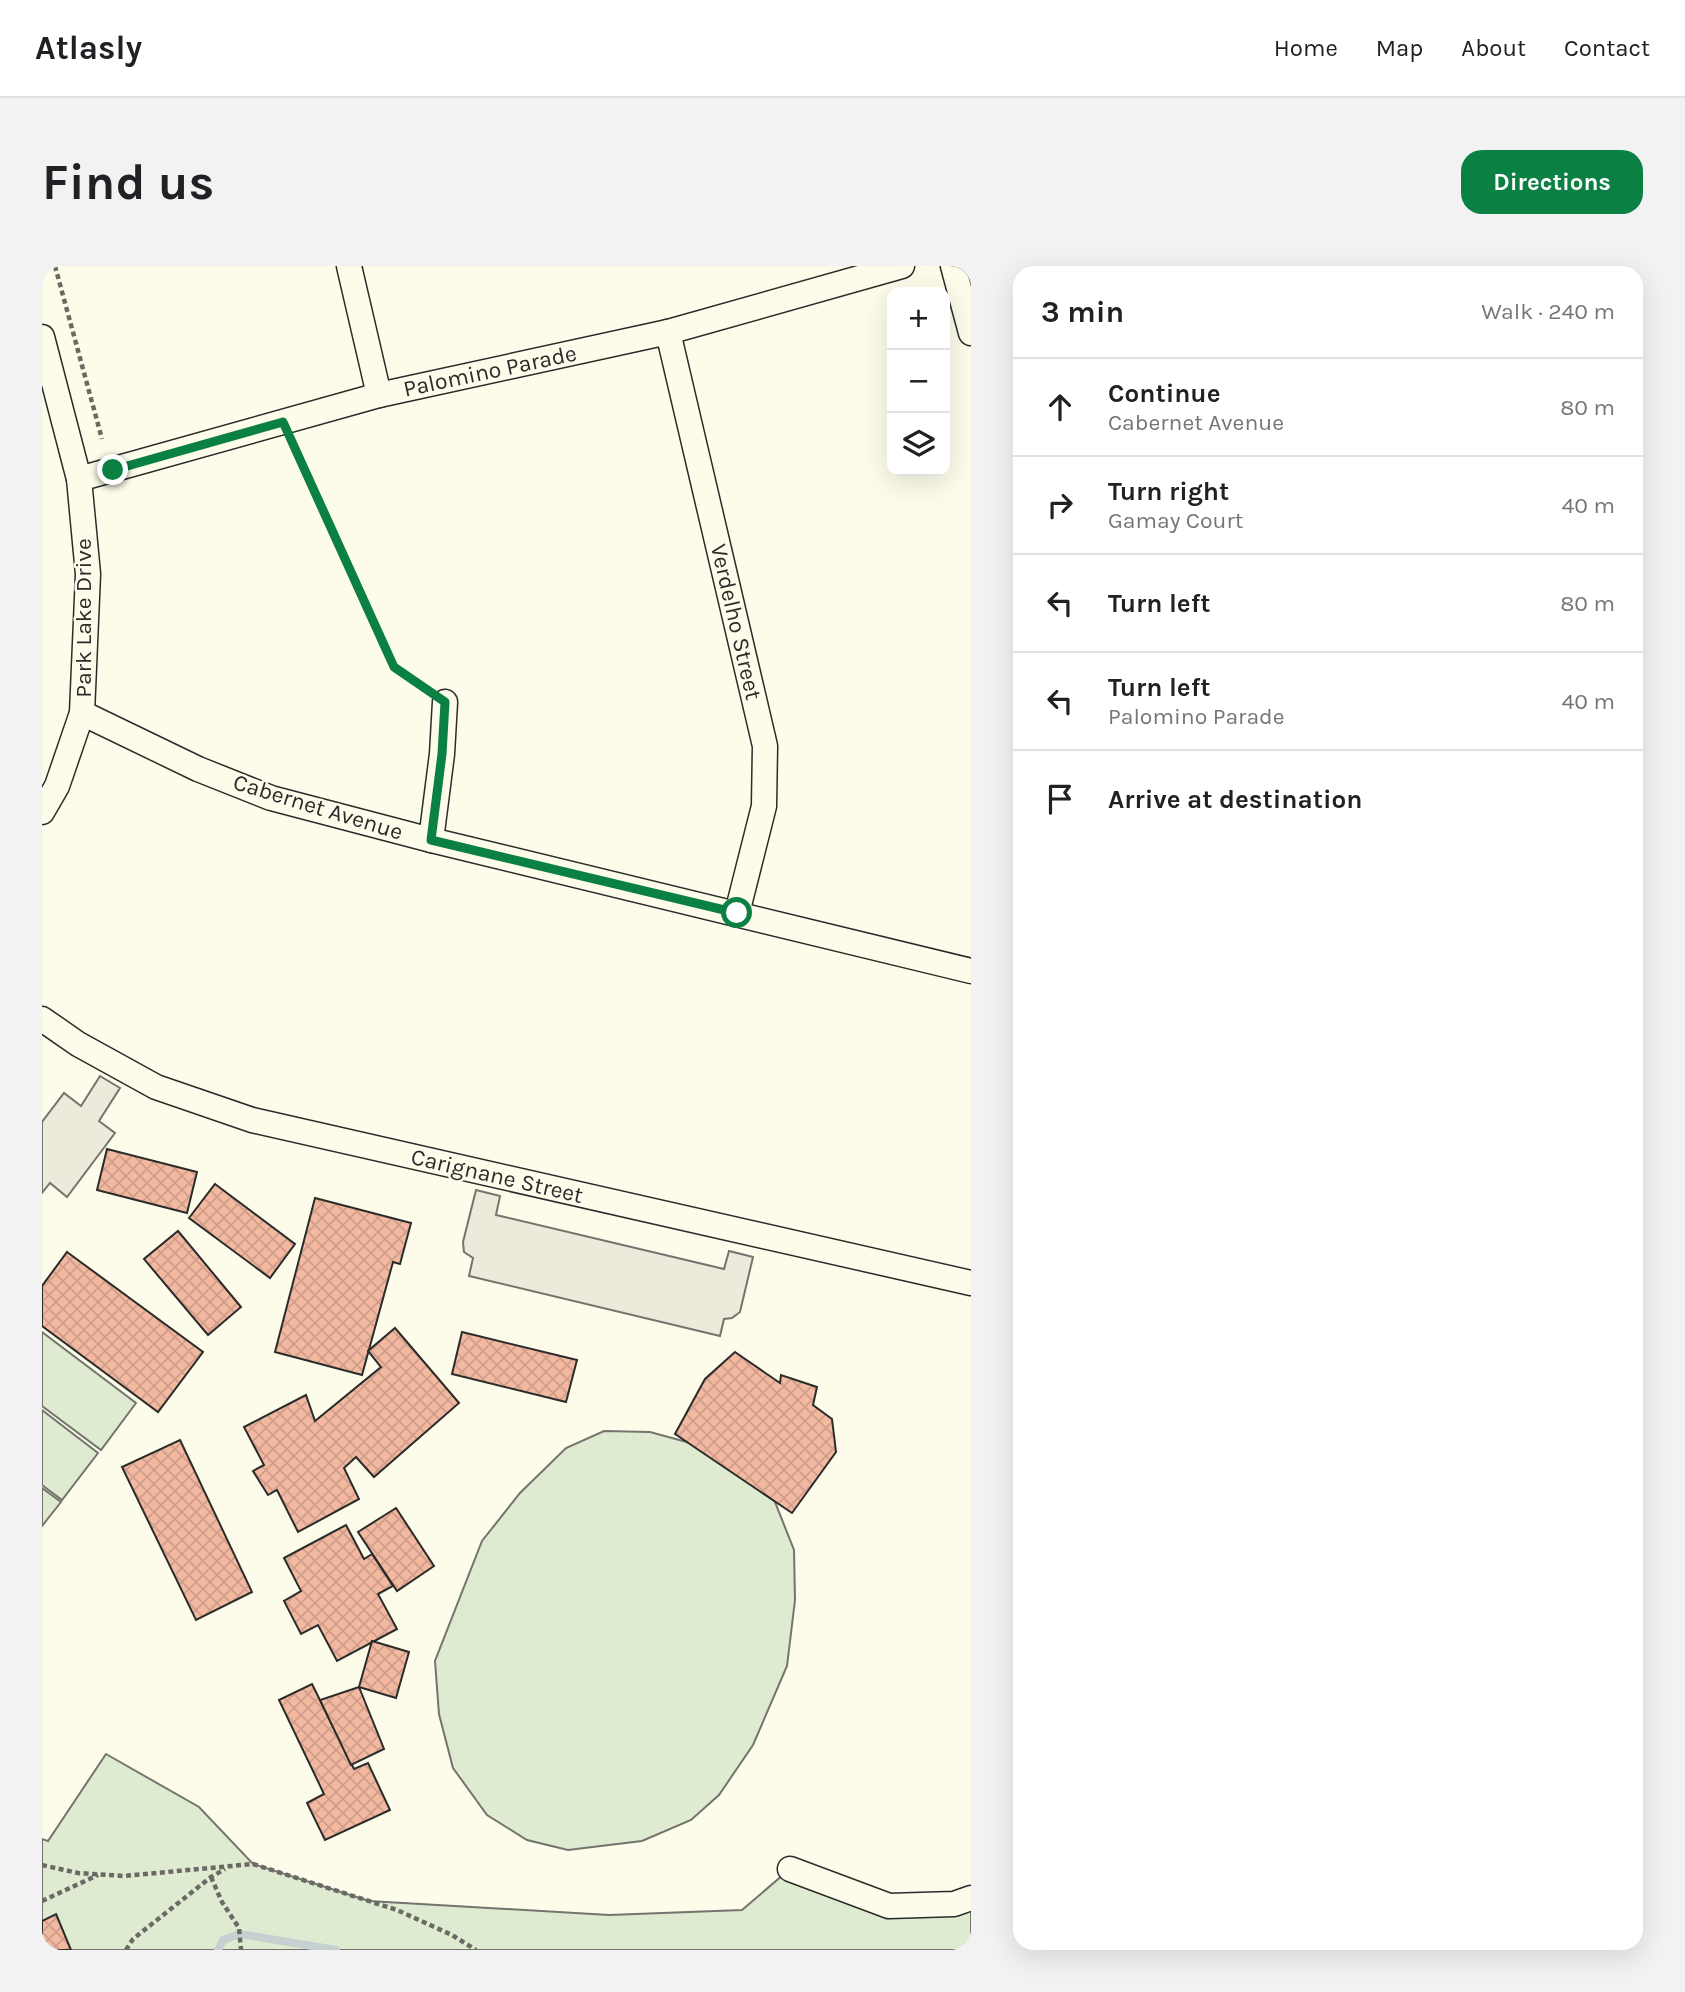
<!DOCTYPE html>
<html lang="en">
<head>
<meta charset="utf-8">
<style>
  :root { --surface:#fff; --page:#f2f2f2; --text:#202124; --muted:#757577; --line:#e0e0e0; --accent:#0b8043 }
  body { margin:0; font-family:Karla,sans-serif; background:var(--page); color:var(--text) }
  .controls { position:absolute; right:21px; top:21px; display:grid; overflow:hidden; border-radius:14px; box-shadow:0 7px 28px #0002 }
  .controls button { width:63px; height:63px; display:grid; place-items:center; padding:0; border:0; border-bottom:2px solid var(--line); background:var(--surface); color:var(--text); font:35px sans-serif }
  .stop { position:absolute; width:21px; height:21px; margin:-16px; border:5px solid #0b8043; border-radius:50%; background:#fff }
  .stop.end { background:#0b8043; border-color:#fff; box-shadow:0 2px 7px #0008 }
  .list { margin:0; padding:0; list-style:none }
  h2 { display:flex; justify-content:space-between; align-items:center; height:91px; margin:0; padding:0 28px; font-size:30px }
  h2 small { font-size:23px; font-weight:400; color:var(--muted) }
  .list li { display:grid; grid-template-columns:46px 1fr auto; gap:21px; align-items:center; box-sizing:border-box; height:98px; padding:0 28px; border-top:2px solid var(--line) }
  .list b { display:block; font-size:26px; white-space:nowrap }
  .list p { margin:0; font-size:23px; white-space:nowrap; color:var(--muted) }
  .list em { font-size:23px; font-style:normal; color:var(--muted) }
  .icon { flex:none; width:38px; height:38px; fill:none; stroke:currentColor; stroke-width:2; stroke-linecap:round; stroke-linejoin:round }
  .map { position:relative; flex:none; width:929px; height:1684px; overflow:hidden; border-radius:21px }
  header { display:flex; align-items:center; gap:42px; box-sizing:border-box; height:98px; padding:0 35px; background:var(--surface); border-bottom:2px solid var(--line) }
  header strong { font-size:33px }
  nav { display:flex; gap:38px; margin-inline-start:auto; font-size:24px }
  .intro { display:flex; align-items:center; justify-content:space-between; box-sizing:border-box; height:168px; padding:0 42px }
  h1 { margin:0; font-size:49px }
  .button { padding:18px 32px; border-radius:21px; background:var(--accent); color:#fff; font-size:24px; font-weight:700 }
  main { display:flex; gap:42px; padding:0 42px }
  aside { flex:1; background:var(--surface); border-radius:21px; box-shadow:0 7px 28px #0002 }
  .map>svg:first-child { display:block }
  .green { fill:#deebd1; stroke:#74746e; stroke-width:2 }
  .parking { fill:#eceadb; stroke:#74746e; stroke-width:2 }
  .lines { fill:none; stroke-linecap:round; stroke-linejoin:round }
  .stream { stroke:#c7d0d0; stroke-width:8 }
  .building { fill:url(#building-cross-hatch); stroke:#2b2b2b; stroke-width:2 }
  .minor-casing { stroke:#2b2b2b; stroke-width:27 }
  .path { stroke:#6a6964; stroke-width:4.5; stroke-dasharray:5 3.5; stroke-linecap:butt }
  .minor { stroke:#fdfbea; stroke-width:24 }
  .route { stroke:#0b8043; stroke-width:9 }
  .labels { text-anchor:middle; dominant-baseline:central; stroke-width:5; stroke-linejoin:round; paint-order:stroke }
  .street-label { font-size:23px; fill:#2b2b2b; stroke:#fdfbea }
</style>
</head>
<body>
<header>
<strong>Atlasly</strong>
<nav><a>Home</a><a>Map</a><a>About</a><a>Contact</a></nav>
</header>
<div class="intro"><h1>Find us</h1><a class="button">Directions</a></div>
<main>
<div class="map">
<svg width="929" height="1684" viewBox="0 0 929 1684">
  <defs>
    <pattern id="building-cross-hatch" width="8" height="8" patternUnits="userSpaceOnUse" patternTransform="scale(1.75)"><rect width="8" height="8" fill="#f2b8a0"/><path d="M0 0l8 8M0 8l8-8" fill="none" stroke="#d09e8a"/></pattern>
  </defs>
  <rect width="100%" height="100%" fill="#fdfbea"/>
  <g class="green">
    <polygon points="0,1066 94,1137 59,1184 0,1140"/>
    <polygon points="0,1144 56,1187 20,1234 0,1219"/>
    <polygon points="562,1165 608,1166 652,1178 731,1231 752,1284 753,1334 745,1400 711,1479 677,1529 649,1554 600,1575 526,1584 485,1574 445,1549 411,1502 397,1448 393,1395 440,1275 478,1227 524,1182"/>
    <polygon points="0,1222 19,1236 0,1260"/>
    <polygon points="64,1488 157,1541 211,1598 327,1635 567,1649 700,1644 748,1603 847,1640 929,1632 929,1684 0,1684 0,1573 6,1575"/>
  </g>
  <g class="parking">
    <polygon points="58,810 78,822 57,855 73,867 25,931 8,917 0,927 0,856 22,827 39,840"/>
    <polygon points="434,924 458,930 454,949 682,1003 687,985 711,991 698,1046 690,1052 682,1053 678,1070 427,1010 431,992 422,986 421,976"/>
  </g>
  <g class="lines">
    <polyline class="stream" points="176,1684 181,1674 198,1668 294,1684"/>
  </g>
  <g class="building">
    <polygon points="65,883 155,906 145,947 55,924"/>
    <polygon points="173,918 253,978 228,1012 147,952"/>
    <polygon points="273,932 369,957 358,998 351,996 320,1109 233,1086"/>
    <polygon points="136,965 199,1041 166,1069 102,993"/>
    <polygon points="25,986 161,1086 116,1146 0,1060 0,1020"/>
    <polygon points="353,1062 417,1137 332,1211 314,1191 302,1202 317,1233 256,1266 235,1224 226,1229 211,1205 222,1199 202,1161 264,1129 273,1155 339,1101 326,1085"/>
    <polygon points="420,1066 535,1094 524,1136 410,1108"/>
    <polygon points="693,1086 738,1117 739,1109 775,1121 771,1139 790,1153 794,1186 750,1247 633,1168 663,1113"/>
    <polygon points="138,1174 210,1326 154,1354 80,1201"/>
    <polygon points="354,1242 392,1300 355,1325 316,1266"/>
    <polygon points="304,1259 322,1293 330,1288 351,1320 336,1328 355,1363 295,1395 276,1359 259,1368 242,1335 259,1325 242,1292"/>
    <polygon points="330,1375 367,1386 354,1432 317,1421"/>
    <polygon points="270,1418 312,1503 326,1497 348,1544 283,1574 265,1537 282,1528 237,1434"/>
    <polygon points="317,1421 342,1483 309,1499 278,1434"/>
    <polygon points="14,1648 29,1684 0,1684 0,1655"/>
  </g>
  <g class="lines">
    <g class="minor-casing">
      <g id="minor">
        <polyline points="307,0 337,129"/>
        <polyline points="911,0 929,67"/>
        <polyline points="626,66 723,480 722,540 695,647"/>
        <polyline points="0,71 37,213 46,308 40,447 15,520 0,546"/>
        <polyline points="37,213 337,129 626,66 860,0"/>
        <polyline points="40,447 156,503 229,532 389,574 929,705"/>
        <polyline points="389,574 400,488 403,436"/>
        <polyline points="0,753 36,778 114,821 210,854 929,1017"/>
        <polyline points="748,1603 847,1640 912,1638 929,1632"/>
      </g>
    </g>
    <g class="path">
      <polyline points="13,0 60,173"/>
      <polyline points="251,177 352,401 385,423"/>
      <polyline points="0,1599 36,1607 82,1610 211,1598 355,1644 410,1669 434,1684"/>
      <polyline points="169,1611 180,1636 197,1662 199,1684"/>
      <polyline points="0,1635 56,1609"/>
      <polyline points="84,1684 91,1673 169,1611 183,1603"/>
    </g>
    <use href="#minor" class="minor"/>
  </g>
  <g class="lines">
    <polyline class="route" points="71,204 241,156 352,401 403,436 400,488 389,574 695,647"/>
  </g>
  <g class="labels">
    <g class="street-label">
      <text transform="translate(448 105) rotate(-12)">Palomino Parade</text>
      <text transform="translate(41 352) rotate(-90)">Park Lake Drive</text>
      <text transform="translate(694 356) rotate(77)">Verdelho Street</text>
      <text transform="translate(276 541) rotate(17)">Cabernet Avenue</text>
      <text transform="translate(455 910) rotate(13)">Carignane Street</text>
    </g>
  </g>
</svg>
<div class="controls">
<button>+</button>
<button>−</button>
<button><svg class="icon" aria-label="layers" viewBox="0 0 24 24"><path d="M12 4l9 5-9 5-9-5zM3 14l9 5 9-5"/></svg></button>
</div>
<div class="stop" style="left:695px;top:647px"></div>
<div class="stop end" style="left:71px;top:204px"></div>
</div>
<aside>
<h2>3 min<small>Walk · 240 m</small></h2>
<ul class="list">
<li><svg class="icon" aria-label="ahead" viewBox="0 0 24 24"><path d="M12 20V5M6 11l6-6 6 6"/></svg><div><b>Continue</b><p>Cabernet Avenue</p></div><em>80 m</em></li>
<li><svg class="icon" aria-label="right" viewBox="0 0 24 24"><path d="M7 20v-9h11M14 6l5 5-5 5"/></svg><div><b>Turn right</b><p>Gamay Court</p></div><em>40 m</em></li>
<li><svg class="icon" aria-label="left" viewBox="0 0 24 24"><path d="M17 20v-9H6M10 6l-5 5 5 5"/></svg><div><b>Turn left</b></div><em>80 m</em></li>
<li><svg class="icon" aria-label="left" viewBox="0 0 24 24"><path d="M17 20v-9H6M10 6l-5 5 5 5"/></svg><div><b>Turn left</b><p>Palomino Parade</p></div><em>40 m</em></li>
<li><svg class="icon" aria-label="arrive" viewBox="0 0 24 24"><path d="M6 21V4h12l-3 4 3 4H6"/></svg><div><b>Arrive at destination</b></div></li>
</ul>
</aside>
</main>
</body>
</html>
